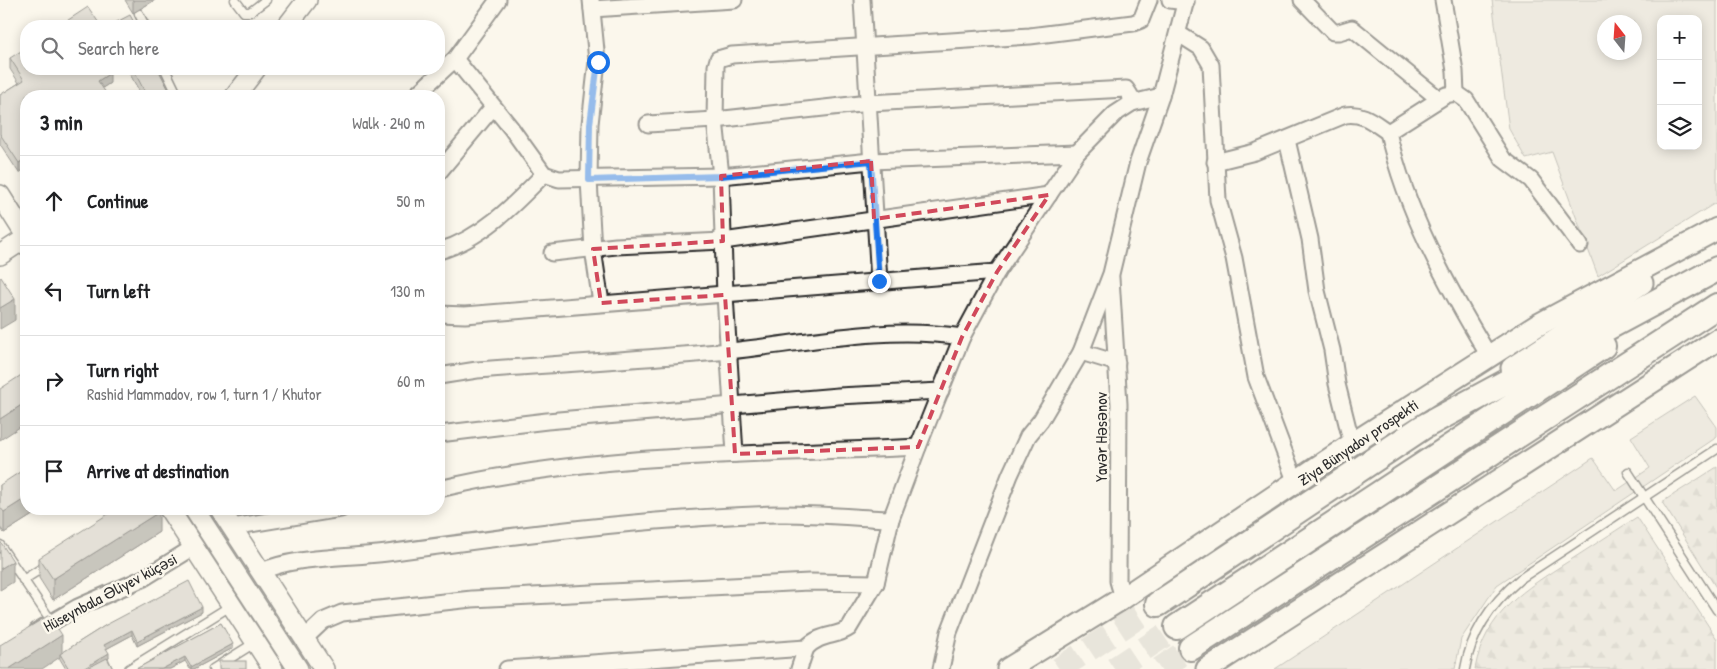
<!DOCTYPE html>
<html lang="en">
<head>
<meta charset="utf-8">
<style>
  :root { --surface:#fff; --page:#f2f2f2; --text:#202124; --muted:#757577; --line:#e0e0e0 }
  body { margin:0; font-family:"Patrick Hand",sans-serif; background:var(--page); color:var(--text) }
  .controls { position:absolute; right:15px; top:15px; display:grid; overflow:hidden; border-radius:10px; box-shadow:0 2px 12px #0003 }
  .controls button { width:45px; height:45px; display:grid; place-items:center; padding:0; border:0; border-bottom:1px solid var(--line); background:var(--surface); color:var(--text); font:25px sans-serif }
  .compass { position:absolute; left:1597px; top:15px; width:45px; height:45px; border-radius:50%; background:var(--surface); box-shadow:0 2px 12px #0003; rotate:343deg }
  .stop { position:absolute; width:15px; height:15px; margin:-11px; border:4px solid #1a73e8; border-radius:50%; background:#fff }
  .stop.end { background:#1a73e8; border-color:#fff; box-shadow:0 1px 5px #0008 }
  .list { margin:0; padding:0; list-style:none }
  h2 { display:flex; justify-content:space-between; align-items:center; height:65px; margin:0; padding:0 20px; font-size:21px }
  h2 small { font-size:16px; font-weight:400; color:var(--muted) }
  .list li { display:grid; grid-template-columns:32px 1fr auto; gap:15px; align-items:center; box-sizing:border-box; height:90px; padding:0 20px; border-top:1px solid var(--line) }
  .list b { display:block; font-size:19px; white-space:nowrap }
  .list p { margin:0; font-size:16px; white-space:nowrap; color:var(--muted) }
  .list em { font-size:16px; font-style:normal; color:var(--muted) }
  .icon { flex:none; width:28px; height:28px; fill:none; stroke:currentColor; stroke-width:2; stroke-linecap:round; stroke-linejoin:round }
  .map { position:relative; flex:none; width:1717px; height:669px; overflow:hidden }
  .search { position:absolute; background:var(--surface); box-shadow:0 2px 12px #0003; left:20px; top:20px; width:425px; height:55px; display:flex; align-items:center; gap:12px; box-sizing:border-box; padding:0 18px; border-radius:20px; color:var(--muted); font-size:19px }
  .panel { position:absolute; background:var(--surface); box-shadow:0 2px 12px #0003; left:20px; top:90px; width:425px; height:425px; border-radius:20px }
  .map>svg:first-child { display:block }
  .grass { fill:#dddad0; stroke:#84827e; fill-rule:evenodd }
  .forest { fill:url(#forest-firs); stroke:#84827e }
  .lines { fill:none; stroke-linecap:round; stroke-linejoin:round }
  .primary-tunnel { stroke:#d1cec5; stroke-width:24; stroke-dasharray:24 12; stroke-linecap:butt }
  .service-casing { stroke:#2b2b2b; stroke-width:11 }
  .minor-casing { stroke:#2b2b2b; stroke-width:19 }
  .tertiary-casing { stroke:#2b2b2b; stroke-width:22 }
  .secondary-casing { stroke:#2b2b2b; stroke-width:25 }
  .primary-casing { stroke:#2b2b2b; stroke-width:28 }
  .service { stroke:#fbf7ec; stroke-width:8 }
  .minor { stroke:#fbf7ec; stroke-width:15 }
  .tertiary { stroke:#fbf7ec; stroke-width:19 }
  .secondary { stroke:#fbf7ec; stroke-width:21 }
  .primary { stroke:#fbf7ec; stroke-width:24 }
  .wall { fill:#aba9a2; stroke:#2b2b2b }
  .shaded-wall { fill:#8b8984; stroke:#2b2b2b }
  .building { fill:#c7c4bc; stroke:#2b2b2b }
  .route { stroke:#1a73e8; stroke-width:6 }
  .marked { fill:none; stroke:#d1495b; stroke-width:4; stroke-dasharray:10 6; stroke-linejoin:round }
  .labels { text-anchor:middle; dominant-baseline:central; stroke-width:5; stroke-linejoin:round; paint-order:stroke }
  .street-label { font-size:16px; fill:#2b2b2b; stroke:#fbf7ec }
</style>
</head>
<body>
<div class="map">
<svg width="1717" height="669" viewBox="0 0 1717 669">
  <defs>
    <pattern id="forest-firs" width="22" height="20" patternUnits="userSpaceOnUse" patternTransform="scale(1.25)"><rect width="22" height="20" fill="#dddad0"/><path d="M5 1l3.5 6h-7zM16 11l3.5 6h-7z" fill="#bebbb3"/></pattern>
  </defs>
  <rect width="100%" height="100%" fill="#fbf7ec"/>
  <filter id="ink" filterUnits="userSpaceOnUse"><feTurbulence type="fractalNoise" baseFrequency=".02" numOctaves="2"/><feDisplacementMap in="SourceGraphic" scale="10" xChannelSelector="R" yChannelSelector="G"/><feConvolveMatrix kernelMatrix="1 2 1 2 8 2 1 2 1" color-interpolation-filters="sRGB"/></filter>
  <g filter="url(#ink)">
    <g class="grass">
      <path d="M1492 0H1717V202L1598 276 1552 152 1526 159 1509 129ZM1661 19H1698V146H1661ZM1604 22H1634V52H1604Z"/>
      <polygon points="1695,396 1717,427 1717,437 1497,585 1461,639 1455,669 1275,669 1593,458 1616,491 1650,468 1631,437"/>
    </g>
    <g class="forest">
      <polygon points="1717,467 1717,589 1662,502"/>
      <path d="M1637 517 1717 639V669H1475C1485 613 1525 589 1569 561 1592 546 1614 532 1637 517Z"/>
    </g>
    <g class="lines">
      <g class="primary-tunnel">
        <polyline points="1059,669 1158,604"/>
        <polyline points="1114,669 1177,627"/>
        <polyline points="1160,669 1191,648"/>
      </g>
      <g class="service-casing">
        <g id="service">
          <polyline points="235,0 244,12 250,12 266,0"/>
          <polyline points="139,14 145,26"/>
          <polyline points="165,69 178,96"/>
          <polyline points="1628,472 1717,610"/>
          <polyline points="0,545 52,622"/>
          <polyline points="23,580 47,565"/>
          <polyline points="129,669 232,605"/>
          <polyline points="213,669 256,642"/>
          <path d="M1465 669C1471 632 1492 603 1520 579L1717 449"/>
        </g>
      </g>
      <g class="minor-casing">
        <g id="minor">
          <polyline points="591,0 597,61 590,124 589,180 593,249 601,303"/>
          <polyline points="862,0 879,281"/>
          <polyline points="1170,0 1186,2"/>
          <polyline points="1302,0 1333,32 1339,32 1352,28 1439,99"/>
          <polyline points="1443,0 1455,71 1456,93"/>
          <polyline points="592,9 734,0"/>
          <polyline points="1179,34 1201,48 1211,65 1218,200 1234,258 1256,377 1296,483"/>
          <polyline points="455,59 511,128 544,174 559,179 721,176 871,161 1077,153"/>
          <polyline points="415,96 455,59 498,0"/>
          <polyline points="648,124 715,120 869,103 1126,89 1130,95 1132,103"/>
          <path d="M1388 132C1406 212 1447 286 1489 356"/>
          <polyline points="1287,140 1310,239 1317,291 1332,350 1337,384 1352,444"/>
          <path d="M1215 162 1255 152 1345 115C1363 112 1374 123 1388 132L1446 95 1456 93 1466 100 1503 159 1531 180 1580 245"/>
          <polyline points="439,172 493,107"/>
          <path d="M439 251C481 239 514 205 544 174"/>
          <polyline points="552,253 616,246 723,241 1049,195"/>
          <polyline points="1111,278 1119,404 1118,581 1123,598"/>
          <polyline points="439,314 465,315 997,272"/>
          <polyline points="1081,352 1117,363"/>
          <path d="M439 376 477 370C561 364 645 359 729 351 807 343 884 325 962 337"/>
          <polyline points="439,434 547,421 838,396 941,391"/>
          <polyline points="735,454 725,295 721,176 715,120 716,66 718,59 732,55 1030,36 1133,23 1141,20 1149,0"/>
          <path d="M439 489C593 452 761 455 918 447"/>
          <polyline points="232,527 341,509"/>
          <path d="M260 572C293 556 349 558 387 553 517 535 646 518 778 514 815 513 854 518 891 519"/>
          <polyline points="37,631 78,607 144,578 194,547"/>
          <polyline points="304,639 323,621 342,613 472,599 809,582 876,583"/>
          <path d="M507 669 806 648C822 632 835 638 849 628L876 583 891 519 918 447 962 337 997 272 1077 153 1115 114 1132 103 1161 96"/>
          <polyline points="799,669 806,648"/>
          <polyline points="941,669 949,632 1010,475 1028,436 1041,420 1081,352 1111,274 1138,162 1161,96 1186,0"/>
        </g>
      </g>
      <g class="tertiary-casing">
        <g id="tertiary">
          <polyline points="287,26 307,0"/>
          <polyline points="235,96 256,69"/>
          <polyline points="0,195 26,236"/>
          <polyline points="0,255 26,238"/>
          <polyline points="169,509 273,669"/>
          <polyline points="194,509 298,669"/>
          <polyline points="220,509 324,669"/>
        </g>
      </g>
      <g class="secondary-casing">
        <g id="secondary">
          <polyline points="1512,368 1642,283"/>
          <polyline points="1008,669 1123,598 1352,444 1538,325 1717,229"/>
          <polyline points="1207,669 1717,340"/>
        </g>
      </g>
      <g class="primary-casing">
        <g id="primary">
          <polyline points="1158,604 1423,427 1717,269"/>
          <polyline points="1177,627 1603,346"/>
          <polyline points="1191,648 1717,306"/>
        </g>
      </g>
      <use href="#service" class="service"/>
      <use href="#minor" class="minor"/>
      <use href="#tertiary" class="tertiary"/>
      <use href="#secondary" class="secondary"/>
      <use href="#primary" class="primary"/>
    </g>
    <g class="wall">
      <polygon points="125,0 155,0 133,13"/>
      <polygon points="10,58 110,83 102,88 26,96 26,168 19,173 0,144 0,95 19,83 10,69"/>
      <polygon points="127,69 158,69 172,96 142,96"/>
      <polygon points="0,485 26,509 42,509 4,533 0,527"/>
      <polygon points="159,532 53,600 39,578 39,558"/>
      <polygon points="202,612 137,646 132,635 106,649 109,658 108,658 113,669 66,669 60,659 49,615 62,653 106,625"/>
      <polygon points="221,623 233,648 194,669 190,669 185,661 170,669 136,669"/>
    </g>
    <g class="shaded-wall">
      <polygon points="133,0 155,0 133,13"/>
      <polygon points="110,73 110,83 98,91 98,81"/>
      <polygon points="26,158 26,168 19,173 19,163"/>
      <polygon points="15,299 15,320 0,329 0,308"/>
      <polygon points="26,402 26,423 0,440 0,419"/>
      <polygon points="26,498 26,509 42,509 4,533 4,512"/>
      <polygon points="159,512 159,532 53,600 53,579"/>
      <polygon points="13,561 13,582 0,590 0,569"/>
      <polygon points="202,607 202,612 137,646 137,641"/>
      <polygon points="132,630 132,635 104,650 104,645"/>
      <polygon points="62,635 62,656 60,654 60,657 42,669 9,669"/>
      <polygon points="233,644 233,648 194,669 191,669 191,667"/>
      <polygon points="109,653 109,658 91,669 83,669"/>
      <polygon points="185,657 185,661 170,669 162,669"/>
    </g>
    <g class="building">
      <polygon points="88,7 101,26 59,26"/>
      <polygon points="130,15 136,26 109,26"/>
      <polygon points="26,48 26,69 107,69 110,73 98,81 108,96 26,96 26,158 19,163 0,134 0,95 24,80 10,58"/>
      <polygon points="133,69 158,69 172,96 147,96"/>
      <polygon points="1,277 15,299 0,308 0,278"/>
      <polygon points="26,372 26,402 0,419 0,389"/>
      <polygon points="26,468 26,498 4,512 0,507 0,485"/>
      <polygon points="116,509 157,509 159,512 53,579 39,558"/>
      <polygon points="0,541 13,561 0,569"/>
      <polygon points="189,581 202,607 137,641 132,630 104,645 109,653 83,669 69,669 60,654 106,625"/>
      <polygon points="49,615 62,635 9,669 0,669 0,645"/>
      <polygon points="221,623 233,644 191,667 185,657 162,669 136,669"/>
      <polygon points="107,658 113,669 86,669"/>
      <rect x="219" y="661" width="27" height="8"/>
    </g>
  </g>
  <g class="lines" filter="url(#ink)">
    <polyline class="route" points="598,62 590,124 589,180 721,176 871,161 879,281"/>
  </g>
  <path d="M0 0H1717V669H0ZM871 161 874 219 1049 195 997 272 962 337 918 447 735 454 725 295 601 303 593 249 723 241 721 176Z" fill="#fbf7ec" fill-opacity=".55" fill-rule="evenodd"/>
  <path class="marked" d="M871 161 874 219 1049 195 997 272 962 337 918 447 735 454 725 295 601 303 593 249 723 241 721 176Z"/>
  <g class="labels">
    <g class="street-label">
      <text transform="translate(1101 437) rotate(-90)">Yavər Həsənov</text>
      <text transform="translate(1358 442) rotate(-34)">Ziya Bünyadov prospekti</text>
      <text transform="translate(110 592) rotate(-28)">Hüseynbala Əliyev küçəsi</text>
    </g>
  </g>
</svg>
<div class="controls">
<button>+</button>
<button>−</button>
<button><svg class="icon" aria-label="layers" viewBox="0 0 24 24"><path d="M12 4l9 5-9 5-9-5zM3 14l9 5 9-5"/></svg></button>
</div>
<svg class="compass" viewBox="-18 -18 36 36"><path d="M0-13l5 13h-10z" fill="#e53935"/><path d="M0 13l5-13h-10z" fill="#757577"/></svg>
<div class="stop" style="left:598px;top:62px"></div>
<div class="stop end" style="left:879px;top:281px"></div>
<div class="search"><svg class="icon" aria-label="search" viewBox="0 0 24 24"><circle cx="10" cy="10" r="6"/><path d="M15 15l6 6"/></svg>Search here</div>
<section class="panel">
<h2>3 min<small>Walk · 240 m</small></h2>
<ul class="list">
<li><svg class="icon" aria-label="ahead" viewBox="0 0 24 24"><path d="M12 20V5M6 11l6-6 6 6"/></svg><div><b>Continue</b></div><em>50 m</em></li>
<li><svg class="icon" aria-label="left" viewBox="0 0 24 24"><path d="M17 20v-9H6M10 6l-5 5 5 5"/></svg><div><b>Turn left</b></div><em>130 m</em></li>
<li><svg class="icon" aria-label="right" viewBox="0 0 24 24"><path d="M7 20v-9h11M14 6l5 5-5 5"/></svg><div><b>Turn right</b><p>Rashid Mammadov, row 1, turn 1 / Khutor</p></div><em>60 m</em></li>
<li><svg class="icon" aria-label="arrive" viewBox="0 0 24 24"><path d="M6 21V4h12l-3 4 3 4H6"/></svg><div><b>Arrive at destination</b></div></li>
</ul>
</section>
</div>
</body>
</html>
